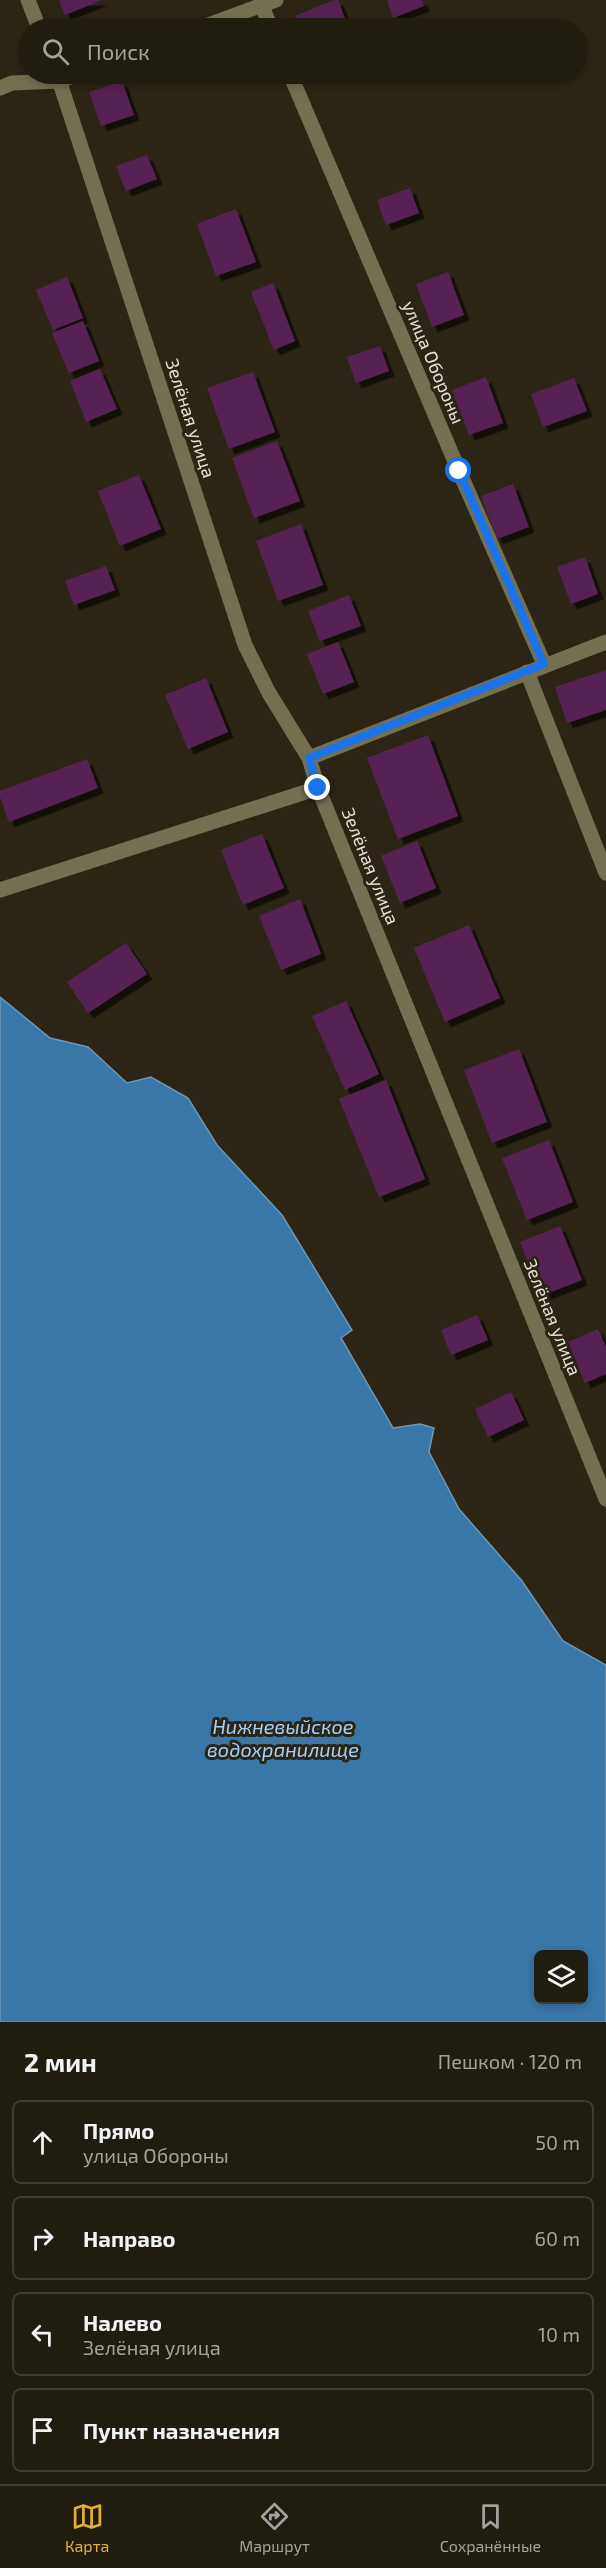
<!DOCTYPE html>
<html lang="ru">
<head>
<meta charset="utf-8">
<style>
  :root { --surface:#211c10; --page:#292519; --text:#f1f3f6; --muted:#a2a19f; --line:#3e3a30; --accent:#dfb034 }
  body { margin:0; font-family:"Exo 2",sans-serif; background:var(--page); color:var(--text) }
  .controls { position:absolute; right:18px; bottom:18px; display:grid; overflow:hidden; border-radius:9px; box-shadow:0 3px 9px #0003 }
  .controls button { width:54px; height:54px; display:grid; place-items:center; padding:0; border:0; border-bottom:2px solid var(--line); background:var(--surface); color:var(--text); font:30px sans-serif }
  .stop { position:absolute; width:18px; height:18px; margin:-14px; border:4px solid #1a73e8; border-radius:50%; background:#fff }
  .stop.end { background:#1a73e8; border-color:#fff; box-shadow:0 2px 6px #0008 }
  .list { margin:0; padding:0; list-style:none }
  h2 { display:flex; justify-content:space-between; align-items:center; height:78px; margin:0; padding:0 24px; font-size:26px }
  h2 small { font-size:20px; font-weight:400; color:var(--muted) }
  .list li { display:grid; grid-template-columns:39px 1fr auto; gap:18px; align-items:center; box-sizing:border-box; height:84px; margin:0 12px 12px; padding:0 12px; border:2px solid var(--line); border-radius:9px }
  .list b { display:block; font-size:22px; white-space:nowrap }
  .list p { margin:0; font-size:20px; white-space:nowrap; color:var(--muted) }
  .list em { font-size:20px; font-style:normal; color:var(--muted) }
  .icon { flex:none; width:33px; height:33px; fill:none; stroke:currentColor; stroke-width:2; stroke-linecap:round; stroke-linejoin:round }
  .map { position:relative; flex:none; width:606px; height:2022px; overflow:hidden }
  .search { position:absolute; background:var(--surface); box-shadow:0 3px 9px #0003; left:18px; right:18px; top:18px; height:66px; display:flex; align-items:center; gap:15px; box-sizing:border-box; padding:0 21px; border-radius:33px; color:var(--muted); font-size:22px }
  .sheet { height:462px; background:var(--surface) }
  nav { display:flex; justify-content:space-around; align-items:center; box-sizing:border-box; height:84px; border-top:2px solid var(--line); background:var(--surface); font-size:16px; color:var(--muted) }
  nav a { display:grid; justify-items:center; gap:3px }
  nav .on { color:var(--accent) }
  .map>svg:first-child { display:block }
  .water { fill:#3877a7; stroke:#6c97b6; stroke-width:1.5; fill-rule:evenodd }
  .building { fill:#562453; filter:url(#shadow) }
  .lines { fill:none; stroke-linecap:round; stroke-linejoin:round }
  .minor { stroke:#737052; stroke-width:15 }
  .route { stroke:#1a73e8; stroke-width:8 }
  .labels { text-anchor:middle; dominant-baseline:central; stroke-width:6; stroke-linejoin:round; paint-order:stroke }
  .street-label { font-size:18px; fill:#e6e1d8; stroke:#2c2516 }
  .water-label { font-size:20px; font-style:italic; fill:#9fd1fa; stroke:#2c2516 }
</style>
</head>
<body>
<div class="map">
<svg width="606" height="2022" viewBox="0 0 606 2022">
  <defs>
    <filter id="shadow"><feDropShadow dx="5.5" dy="5.5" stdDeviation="0" flood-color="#0009"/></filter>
  </defs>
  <rect width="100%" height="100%" fill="#2c2516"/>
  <path class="water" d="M0 997 50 1038 88 1047 127 1083 151 1077 188 1098 217 1145 282 1215 352 1330 341 1338 393 1428 420 1424 434 1428 429 1452 459 1509 522 1581 563 1641 606 1665V2022H0ZM538 1954H584V2000H538Z"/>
  <g class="building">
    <polygon points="59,0 102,0 65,15"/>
    <polygon points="334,0 338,0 346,21 328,28 300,28 295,16"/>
    <polygon points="387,0 422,0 424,6 393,18"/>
    <polygon points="122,81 134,115 101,126 89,92"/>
    <polygon points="147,155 157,179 126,191 116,166"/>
    <polygon points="410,188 419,213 386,225 377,200"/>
    <polygon points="236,209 256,262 216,276 197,224"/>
    <polygon points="448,272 464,315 432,327 416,284"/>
    <polygon points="67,277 83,318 53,330 36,290"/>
    <polygon points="273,283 295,341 274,350 251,292"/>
    <polygon points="83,321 99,361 69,373 52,333"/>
    <polygon points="380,346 389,371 356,383 347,357"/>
    <polygon points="100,369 117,409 86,422 70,381"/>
    <polygon points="253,372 275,432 229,449 207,388"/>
    <polygon points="486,377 503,423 469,435 452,390"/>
    <polygon points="574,378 587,411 543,427 531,394"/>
    <polygon points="277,441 300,501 254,518 232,458"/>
    <polygon points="139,475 161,529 120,546 98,491"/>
    <polygon points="513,484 529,527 497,539 481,496"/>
    <polygon points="301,524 323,585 278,601 256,541"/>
    <polygon points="585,557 598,594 571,604 557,567"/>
    <polygon points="106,566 115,590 74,605 65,581"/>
    <polygon points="349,595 361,626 320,641 308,611"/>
    <polygon points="338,642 354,682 323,694 307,654"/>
    <polygon points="606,670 606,710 567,723 555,687"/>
    <polygon points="206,678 228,732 188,749 165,695"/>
    <polygon points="428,735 458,816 398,839 367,758"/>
    <polygon points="87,759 98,788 9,822 0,797 0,791"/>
    <polygon points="262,834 284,888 243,905 221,850"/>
    <polygon points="417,841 436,888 400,903 381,856"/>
    <polygon points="300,899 321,954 281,970 259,916"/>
    <polygon points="469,925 500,998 445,1022 414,948"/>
    <polygon points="126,943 147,974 88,1013 67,982"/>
    <polygon points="346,1001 379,1074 345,1090 312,1016"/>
    <polygon points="519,1049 547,1122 492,1143 464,1070"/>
    <polygon points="386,1080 425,1179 379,1197 339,1099"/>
    <polygon points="549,1140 573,1202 527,1220 502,1158"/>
    <polygon points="560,1226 582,1280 541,1296 520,1242"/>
    <polygon points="477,1315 488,1340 451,1355 441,1330"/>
    <polygon points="598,1329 606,1347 606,1374 585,1383 568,1342"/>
    <polygon points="511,1392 524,1420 488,1437 475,1409"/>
  </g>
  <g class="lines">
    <g class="minor">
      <polyline points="28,0 39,28"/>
      <polyline points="262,6 271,28"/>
      <polyline points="200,28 276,0"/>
      <polyline points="57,74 245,645 269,693 309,758 318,788 606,1499"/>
      <polyline points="290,74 459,471 544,664"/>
      <polyline points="0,88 12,83 59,81 79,74"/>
      <polyline points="527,672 606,873"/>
      <polyline points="309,758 606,642"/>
      <polyline points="0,890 318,788"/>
    </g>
  </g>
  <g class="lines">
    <polyline class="route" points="318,788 309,758 544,664 459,471"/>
  </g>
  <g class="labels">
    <g class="street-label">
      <text transform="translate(434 362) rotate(67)">улица Обороны</text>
      <text transform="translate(191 418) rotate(72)">Зелёная улица</text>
      <text transform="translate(371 866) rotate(68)">Зелёная улица</text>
      <text transform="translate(553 1317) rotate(68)">Зелёная улица</text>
    </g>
    <g class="water-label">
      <text x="283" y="1726">Нижневыйское<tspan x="283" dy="23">водохранилище</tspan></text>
    </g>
  </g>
</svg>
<div class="controls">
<button><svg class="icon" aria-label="layers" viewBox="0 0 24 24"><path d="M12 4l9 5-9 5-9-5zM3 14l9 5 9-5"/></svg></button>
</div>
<div class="stop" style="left:459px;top:471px"></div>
<div class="stop end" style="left:318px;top:788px"></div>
<div class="search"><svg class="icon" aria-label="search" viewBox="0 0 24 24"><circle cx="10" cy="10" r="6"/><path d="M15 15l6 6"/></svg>Поиск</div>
</div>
<section class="sheet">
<h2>2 мин<small>Пешком · 120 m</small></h2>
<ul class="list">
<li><svg class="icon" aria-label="ahead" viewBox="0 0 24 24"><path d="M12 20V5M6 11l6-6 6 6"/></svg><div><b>Прямо</b><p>улица Обороны</p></div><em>50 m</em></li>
<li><svg class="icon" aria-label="right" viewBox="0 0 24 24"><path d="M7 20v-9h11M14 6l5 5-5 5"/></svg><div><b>Направо</b></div><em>60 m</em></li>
<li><svg class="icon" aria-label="left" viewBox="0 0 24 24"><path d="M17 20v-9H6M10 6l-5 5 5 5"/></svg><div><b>Налево</b><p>Зелёная улица</p></div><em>10 m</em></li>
<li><svg class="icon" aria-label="arrive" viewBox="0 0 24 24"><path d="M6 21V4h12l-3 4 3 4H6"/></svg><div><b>Пункт назначения</b></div></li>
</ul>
</section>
<nav>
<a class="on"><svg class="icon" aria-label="map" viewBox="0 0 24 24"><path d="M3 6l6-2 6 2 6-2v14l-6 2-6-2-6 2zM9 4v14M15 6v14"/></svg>Карта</a>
<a><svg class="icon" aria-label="directions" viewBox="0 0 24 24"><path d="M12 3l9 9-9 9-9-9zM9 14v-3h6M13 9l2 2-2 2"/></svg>Маршрут</a>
<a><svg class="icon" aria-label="saved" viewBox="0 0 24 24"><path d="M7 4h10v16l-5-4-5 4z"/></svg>Сохранённые</a>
</nav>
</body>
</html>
